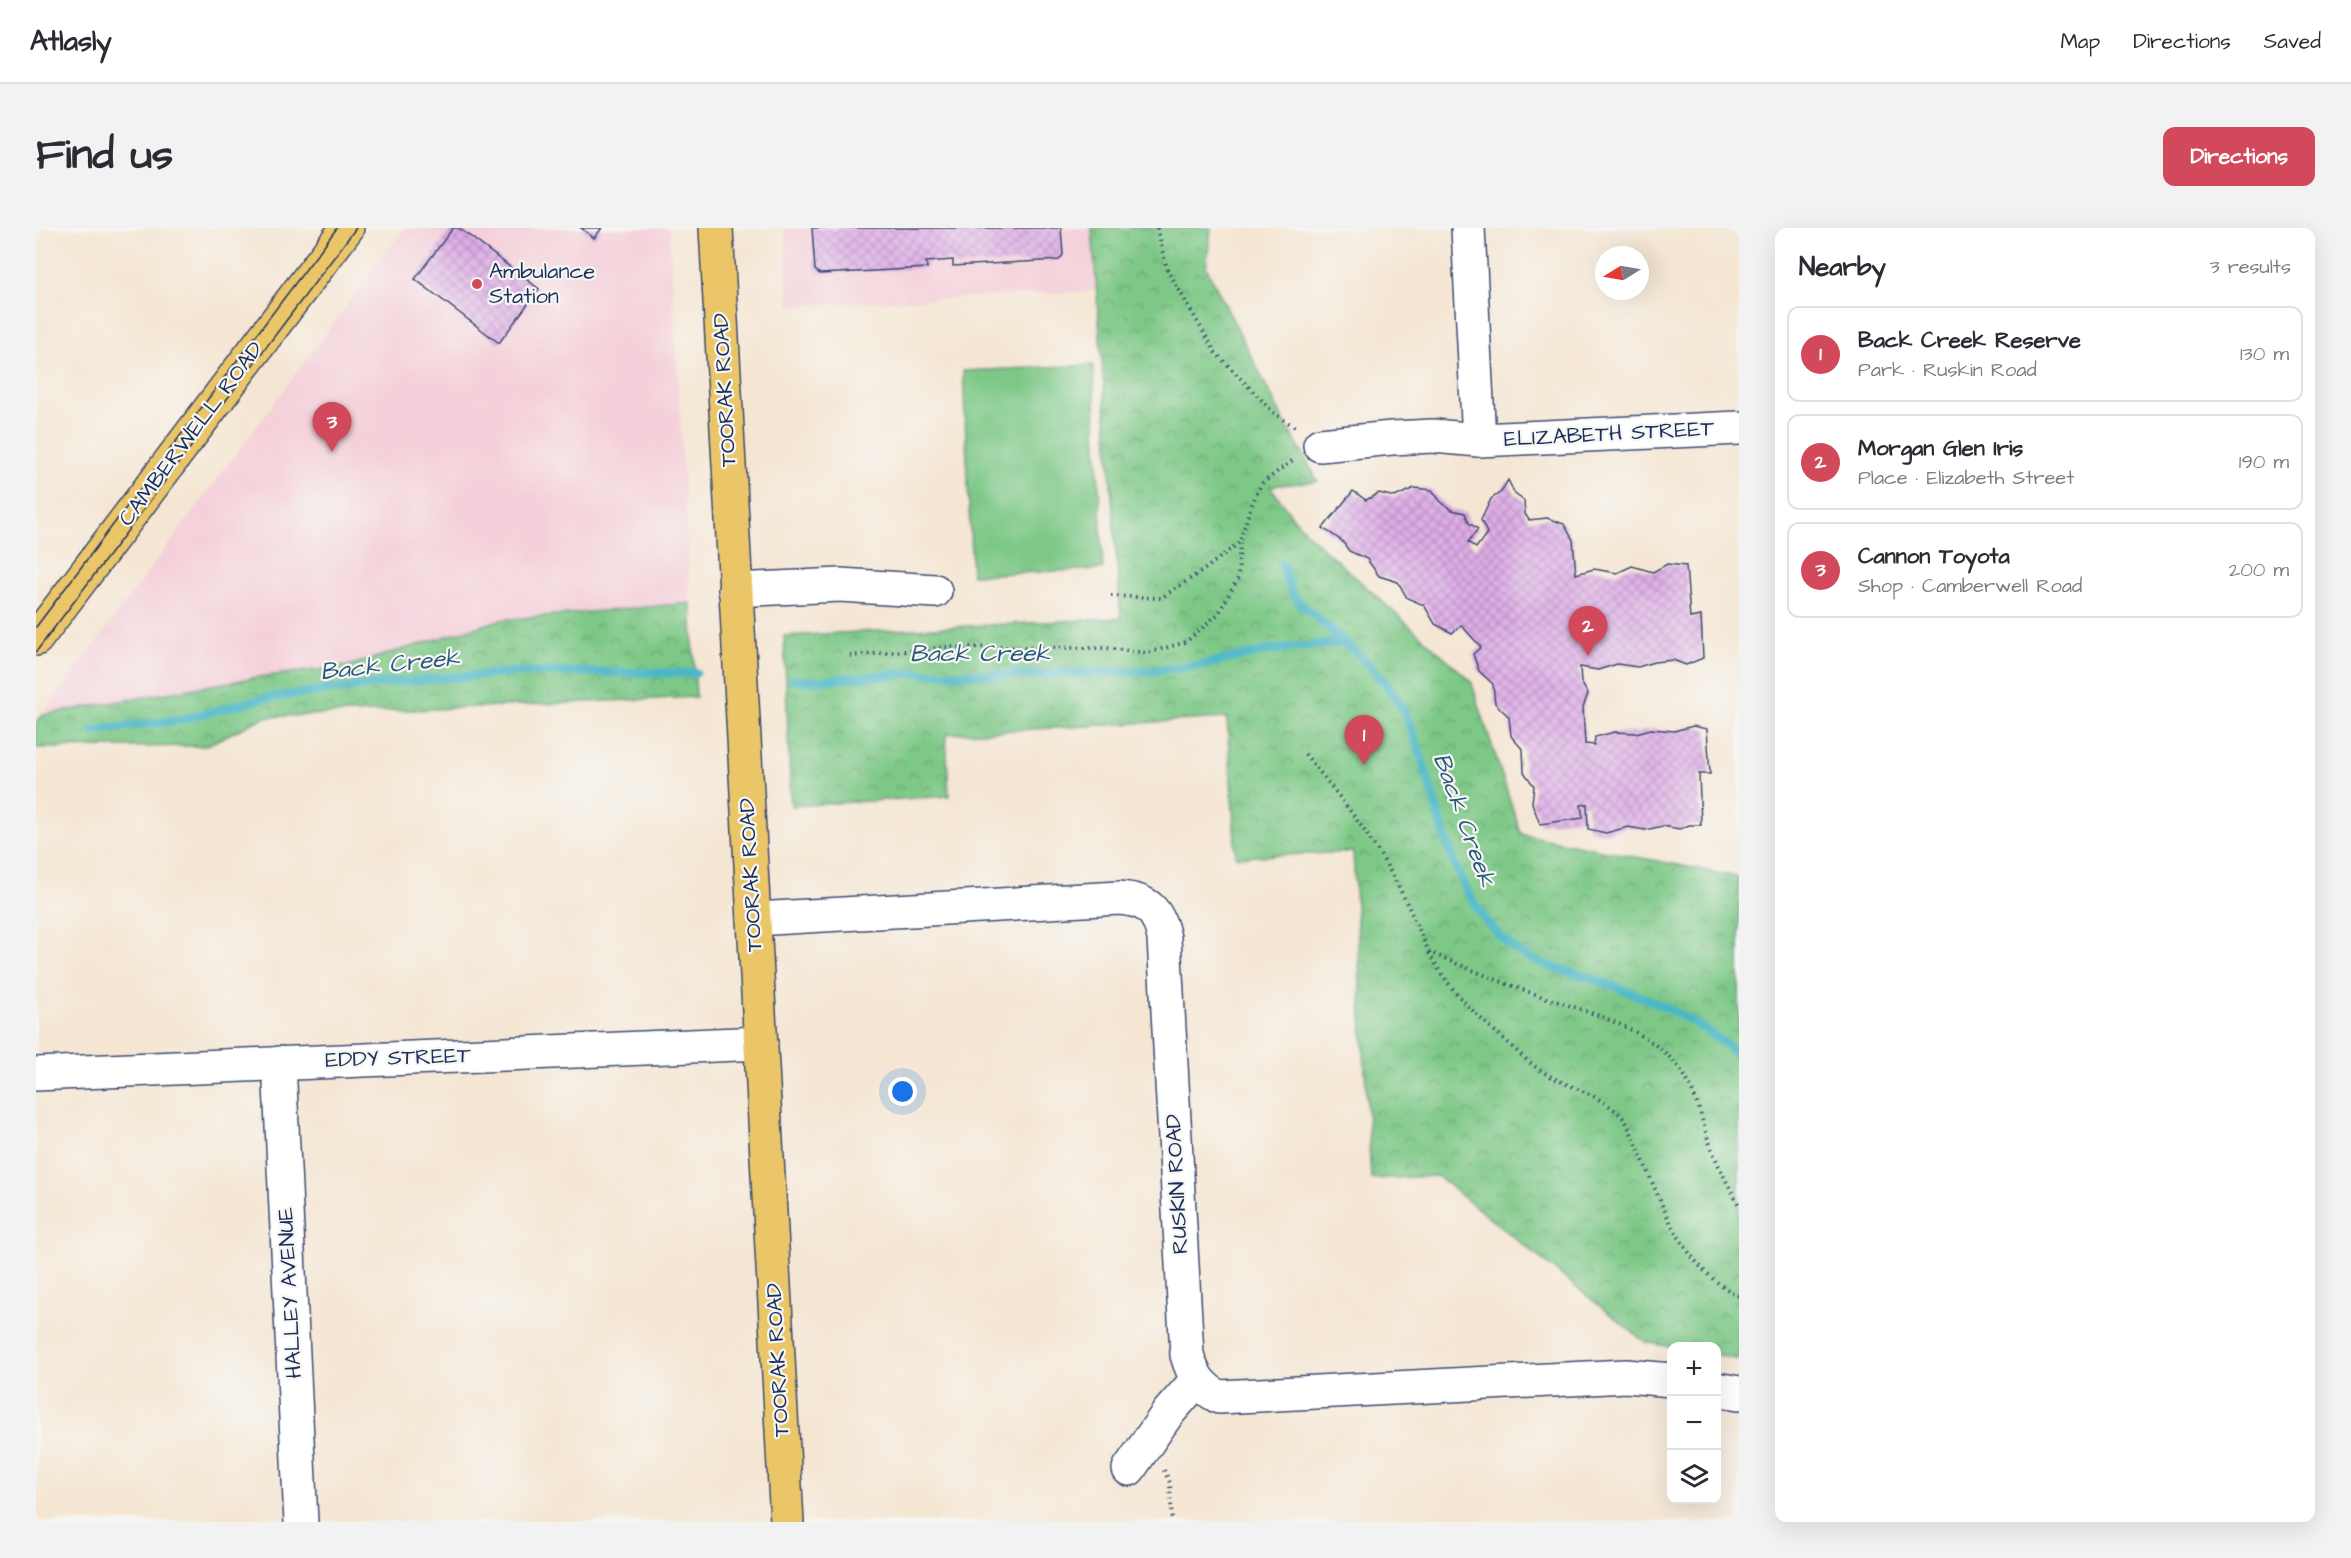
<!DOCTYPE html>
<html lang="en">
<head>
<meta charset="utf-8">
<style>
  :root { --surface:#fff; --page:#f2f2f3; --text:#2b2b33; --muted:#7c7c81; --line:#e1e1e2; --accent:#d1495b }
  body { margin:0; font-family:"Architects Daughter",sans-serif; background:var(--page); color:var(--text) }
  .controls { position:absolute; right:18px; bottom:18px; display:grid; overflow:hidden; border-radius:12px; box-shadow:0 6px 24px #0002 }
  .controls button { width:54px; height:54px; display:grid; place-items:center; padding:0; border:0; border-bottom:2px solid var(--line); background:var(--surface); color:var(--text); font:30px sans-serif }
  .compass { position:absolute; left:1559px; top:18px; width:54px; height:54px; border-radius:50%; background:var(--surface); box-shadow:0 6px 24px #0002; rotate:259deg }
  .you { position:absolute; left:867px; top:864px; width:21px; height:21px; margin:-15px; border:4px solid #fff; border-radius:50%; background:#1a73e8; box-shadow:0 0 0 9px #1a73e833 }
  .badge { display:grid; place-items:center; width:39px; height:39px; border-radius:50%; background:var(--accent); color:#fff; font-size:20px; font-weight:700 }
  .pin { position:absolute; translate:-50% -50px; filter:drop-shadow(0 2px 3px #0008) }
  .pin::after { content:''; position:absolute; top:32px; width:21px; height:18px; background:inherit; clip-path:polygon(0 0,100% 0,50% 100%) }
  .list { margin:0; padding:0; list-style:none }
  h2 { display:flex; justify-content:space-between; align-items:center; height:78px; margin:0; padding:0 24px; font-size:26px }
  h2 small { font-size:20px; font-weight:400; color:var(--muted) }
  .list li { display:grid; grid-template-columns:39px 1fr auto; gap:18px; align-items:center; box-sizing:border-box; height:96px; margin:0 12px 12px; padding:0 12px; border:2px solid var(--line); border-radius:12px }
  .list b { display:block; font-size:22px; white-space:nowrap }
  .list p { margin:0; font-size:20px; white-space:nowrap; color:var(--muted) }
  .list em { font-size:20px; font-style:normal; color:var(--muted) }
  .icon { flex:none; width:33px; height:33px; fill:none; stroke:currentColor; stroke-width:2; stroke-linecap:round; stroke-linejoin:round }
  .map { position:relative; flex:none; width:1703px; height:1294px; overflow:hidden; border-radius:12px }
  header { display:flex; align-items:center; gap:36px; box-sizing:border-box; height:84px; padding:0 30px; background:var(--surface); border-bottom:2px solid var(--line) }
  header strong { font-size:28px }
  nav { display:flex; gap:33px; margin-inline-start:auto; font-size:21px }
  .intro { display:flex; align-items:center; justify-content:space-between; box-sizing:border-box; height:144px; padding:0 36px }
  h1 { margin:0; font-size:42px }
  .button { padding:15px 27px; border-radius:12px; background:var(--accent); color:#fff; font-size:21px; font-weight:700 }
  main { display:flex; gap:36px; padding:0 36px }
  aside { flex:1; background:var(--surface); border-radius:12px; box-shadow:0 6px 24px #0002 }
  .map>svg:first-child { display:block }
  .built { fill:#f5cfd9 }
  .park { fill:url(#park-crowns); stroke:#4c7c72; stroke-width:1.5 }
  .pitch { fill:#7dc886; stroke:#4c7c72; stroke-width:1.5 }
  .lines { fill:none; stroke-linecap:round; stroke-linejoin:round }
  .stream { stroke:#4bb7c6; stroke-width:9 }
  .building { fill:url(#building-cross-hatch) }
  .minor-casing { stroke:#3c4a70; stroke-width:36 }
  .major-casing { stroke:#3c4a70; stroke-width:36 }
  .highway-casing { stroke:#3c4a70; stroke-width:36 }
  .path { stroke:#3c4a70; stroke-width:4; stroke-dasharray:1.5 4.5; stroke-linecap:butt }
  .minor { stroke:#fff; stroke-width:33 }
  .major { stroke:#ebc669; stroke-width:33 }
  .highway { stroke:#ebc669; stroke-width:33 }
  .tram { stroke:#1b2f5e; stroke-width:1.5 }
  .poi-dot { fill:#d1495b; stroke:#f6f6f2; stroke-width:2 }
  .labels { text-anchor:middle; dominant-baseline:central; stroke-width:4.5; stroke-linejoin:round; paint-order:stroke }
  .poi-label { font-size:22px; fill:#1b2f5e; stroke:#f6f6f2; text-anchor:start }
  .street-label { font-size:22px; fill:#1b2f5e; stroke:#f6f6f2 }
  .water-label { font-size:24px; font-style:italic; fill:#29587d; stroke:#f6f6f2 }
</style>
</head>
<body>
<header>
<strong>Atlasly</strong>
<nav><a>Map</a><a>Directions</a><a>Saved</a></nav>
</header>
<div class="intro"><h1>Find us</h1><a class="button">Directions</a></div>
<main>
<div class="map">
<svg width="1703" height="1294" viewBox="0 0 1703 1294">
  <defs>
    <pattern id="park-crowns" width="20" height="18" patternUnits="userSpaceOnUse" patternTransform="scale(1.5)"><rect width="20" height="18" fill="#7dc886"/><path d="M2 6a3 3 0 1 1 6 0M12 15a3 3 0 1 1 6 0" fill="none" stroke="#66a371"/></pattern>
    <pattern id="building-cross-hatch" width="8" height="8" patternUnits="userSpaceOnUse" patternTransform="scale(1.5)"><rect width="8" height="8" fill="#dfade7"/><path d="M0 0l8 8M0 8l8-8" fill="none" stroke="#b48dbe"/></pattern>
  </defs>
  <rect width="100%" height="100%" fill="#f6f6f2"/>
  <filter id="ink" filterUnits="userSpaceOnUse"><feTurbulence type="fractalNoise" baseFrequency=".0167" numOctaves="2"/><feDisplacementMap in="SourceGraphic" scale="12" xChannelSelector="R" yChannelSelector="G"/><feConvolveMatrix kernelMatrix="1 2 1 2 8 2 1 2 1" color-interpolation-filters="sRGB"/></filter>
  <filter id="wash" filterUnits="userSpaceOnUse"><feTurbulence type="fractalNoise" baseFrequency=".008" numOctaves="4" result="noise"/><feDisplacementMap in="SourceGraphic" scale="24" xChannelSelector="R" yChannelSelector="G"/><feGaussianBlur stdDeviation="1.35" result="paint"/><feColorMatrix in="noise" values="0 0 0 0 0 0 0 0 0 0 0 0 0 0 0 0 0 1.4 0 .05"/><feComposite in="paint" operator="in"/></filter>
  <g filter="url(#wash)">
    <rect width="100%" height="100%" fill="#f5e6d3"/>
    <g class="built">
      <polygon points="368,0 545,0 558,10 566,0 633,0 655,375 464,392 312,438 222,449 6,487"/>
      <polygon points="749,0 1056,0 1060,63 753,78"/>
    </g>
    <g class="park">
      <polygon points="1056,0 1175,0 1170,39 1247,191 1282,253 1234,258 1258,291 1279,313 1435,453 1485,606 1703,649 1703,1132 1681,1127 1680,1118 1635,1119 1609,1114 1401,948 1335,951 1317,624 1200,629 1191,490 910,506 913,568 755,578 748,408 1085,390"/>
      <polygon points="655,375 660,469 229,489 169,518 0,520 0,494 6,487 222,449 312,438 464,392"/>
    </g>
    <polygon class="pitch" points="1057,137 1067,341 936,347 927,143"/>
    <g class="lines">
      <g class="stream">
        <path d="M1246 336C1250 347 1253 360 1259 370 1266 379 1278 386 1286 394 1318 423 1351 448 1370 488 1405 566 1407 667 1480 722 1498 735 1531 743 1552 749 1603 766 1665 790 1703 829"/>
        <polyline points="756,452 777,453 878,445 977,447 1115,443 1166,437 1235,422 1309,414"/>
        <polyline points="56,503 143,492 228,470 360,454 483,444 660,445"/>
      </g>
    </g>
    <g id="blocks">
      <g class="building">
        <polygon points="417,0 423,0 503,61 463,115 379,51"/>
        <polygon points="545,0 566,0 558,10"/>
        <polygon points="776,0 1025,0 1027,27 1023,32 917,38 917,32 890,34 891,40 784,46 779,42"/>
        <polygon points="1472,252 1479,266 1488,273 1489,286 1493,292 1511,290 1528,296 1537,312 1540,346 1558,341 1581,345 1596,338 1617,344 1631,336 1650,338 1654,390 1665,388 1667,430 1650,437 1637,432 1618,434 1602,439 1581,436 1562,442 1544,439 1545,454 1552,466 1547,479 1549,516 1558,517 1559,509 1579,504 1600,505 1615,501 1638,503 1657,498 1671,501 1674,546 1663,546 1665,597 1653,597 1644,601 1627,598 1609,602 1592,599 1570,605 1552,601 1551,576 1545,577 1547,590 1504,596 1496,575 1498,558 1488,544 1487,522 1475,508 1473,489 1459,475 1457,456 1443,443 1437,426 1445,419 1425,397 1416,405 1399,396 1388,377 1371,370 1362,354 1343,348 1331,331 1313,323 1306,313 1287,300 1317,263 1330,272 1343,265 1359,269 1378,260 1396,262 1405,274 1416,282 1429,285 1433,295 1442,301 1432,314 1440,320 1451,305 1445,292 1455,271 1465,264"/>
      </g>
    </g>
  </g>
  <g filter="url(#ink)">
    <use href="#blocks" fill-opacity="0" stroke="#3c4a70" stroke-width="1.5"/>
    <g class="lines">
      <g class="minor-casing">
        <g id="minor">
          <polyline points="1432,0 1443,212"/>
          <polyline points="1284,217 1356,210 1397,208 1443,212 1703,200"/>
          <polyline points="699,362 804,357 899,363"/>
          <path d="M718 691 1083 670C1112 672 1122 682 1128 710L1151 1127C1157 1147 1164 1159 1183 1169L1590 1148 1636 1152"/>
          <polyline points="243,835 265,1294"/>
          <polyline points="0,846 725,815"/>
          <polyline points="1680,1161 1703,1165"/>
          <polyline points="1093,1241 1132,1185 1161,1152"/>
        </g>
      </g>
      <g class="major-casing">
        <polyline id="major" points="0,411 311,0"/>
      </g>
      <g class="highway-casing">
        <polyline id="highway" points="680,0 751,1294"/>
      </g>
      <g class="path">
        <polyline points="1121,0 1131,41 1179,124 1239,186 1259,199"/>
        <polyline points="1075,368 1125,370 1169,341 1204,314 1214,281 1225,256 1257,232"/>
        <polyline points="814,428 913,419 1070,420 1111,425 1150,414 1183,385 1202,350 1204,314"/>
        <path d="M1269 526C1297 560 1325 595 1348 633 1366 662 1379 693 1393 724 1422 736 1452 749 1482 760 1536 781 1614 794 1648 847 1660 867 1665 889 1672 911 1680 934 1691 955 1703 977"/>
        <path d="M1393 725C1414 764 1438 785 1471 814 1482 824 1494 836 1507 844 1535 861 1566 866 1589 892 1620 953 1636 1035 1703 1068"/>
        <polyline points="1128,1242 1134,1255 1136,1294"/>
      </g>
      <use href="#minor" class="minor"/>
      <use href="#major" class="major"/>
      <use href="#highway" class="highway"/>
      <g class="tram">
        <polyline points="0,399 301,0"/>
        <polyline points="0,424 320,0"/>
      </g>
    </g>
  </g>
  <circle class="poi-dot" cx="441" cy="56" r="6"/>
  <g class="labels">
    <g class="poi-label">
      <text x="453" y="43">Ambulance<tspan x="453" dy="25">Station</tspan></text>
    </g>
    <g class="street-label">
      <text transform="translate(689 162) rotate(-93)">TOORAK ROAD</text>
      <text transform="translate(155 206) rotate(-53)">CAMBERWELL ROAD</text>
      <text transform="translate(1573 206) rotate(-3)">ELIZABETH STREET</text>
      <text transform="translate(715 647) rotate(-93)">TOORAK ROAD</text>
      <text transform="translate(362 830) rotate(-2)">EDDY STREET</text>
      <text transform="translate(1141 956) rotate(-93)">RUSKIN ROAD</text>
      <text transform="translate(254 1065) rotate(-93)">HALLEY AVENUE</text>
      <text transform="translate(742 1132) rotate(-93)">TOORAK ROAD</text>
    </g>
    <g class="water-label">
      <text x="944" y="426">Back Creek</text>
      <text transform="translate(354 437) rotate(-6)">Back Creek</text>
      <text transform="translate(1428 592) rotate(70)">Back Creek</text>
    </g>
  </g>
</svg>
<div class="controls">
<button>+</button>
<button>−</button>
<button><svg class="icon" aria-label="layers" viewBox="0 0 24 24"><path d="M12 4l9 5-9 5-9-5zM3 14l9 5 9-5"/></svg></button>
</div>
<svg class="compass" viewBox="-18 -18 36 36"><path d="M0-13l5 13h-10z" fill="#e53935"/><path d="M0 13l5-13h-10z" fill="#7c7c81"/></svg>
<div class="you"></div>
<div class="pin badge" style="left:1328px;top:537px">1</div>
<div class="pin badge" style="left:1552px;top:428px">2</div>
<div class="pin badge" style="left:296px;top:224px">3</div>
</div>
<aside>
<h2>Nearby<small>3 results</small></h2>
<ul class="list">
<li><span class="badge">1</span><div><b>Back Creek Reserve</b><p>Park · Ruskin Road</p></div><em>130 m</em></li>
<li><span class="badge">2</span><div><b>Morgan Glen Iris</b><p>Place · Elizabeth Street</p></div><em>190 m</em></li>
<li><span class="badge">3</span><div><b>Cannon Toyota</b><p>Shop · Camberwell Road</p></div><em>200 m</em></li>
</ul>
</aside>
</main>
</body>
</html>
